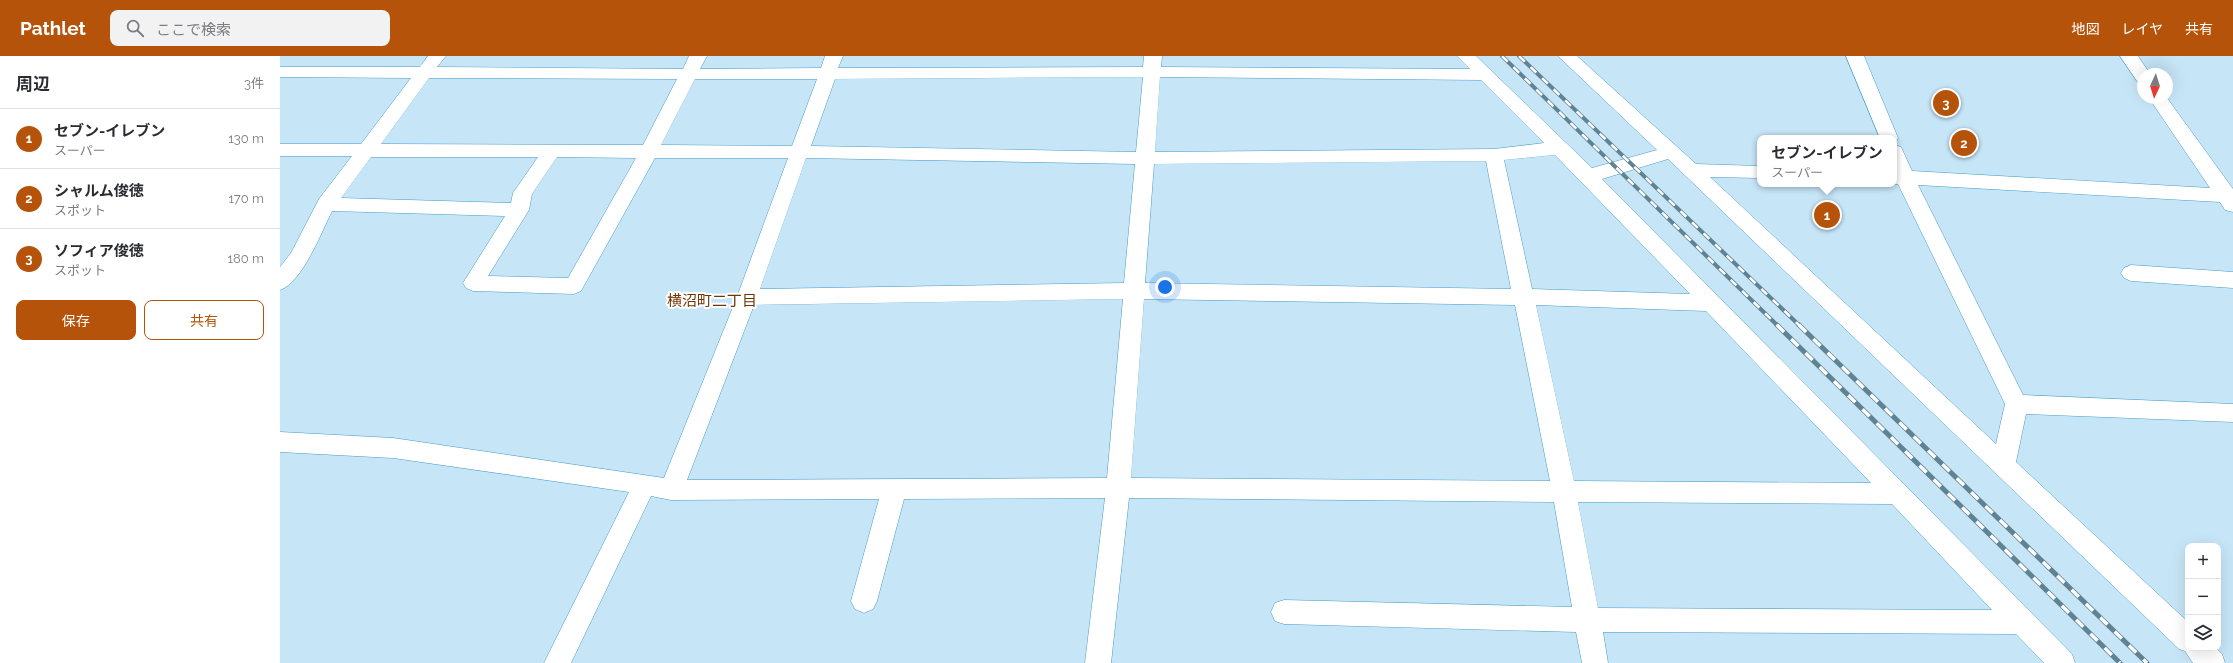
<!DOCTYPE html>
<html lang="ja">
<head>
<meta charset="utf-8">
<style>
  :root { --surface:#fff; --page:#f2f2f3; --text:#2b2b33; --muted:#7c7c81; --line:#e1e1e2; --accent:#b45309 }
  body { margin:0; font-family:Raleway,"Noto Sans JP",sans-serif; background:var(--page); color:var(--text) }
  .controls { position:absolute; right:12px; bottom:12px; display:grid; overflow:hidden; border-radius:8px; box-shadow:0 4px 16px #0002 }
  .controls button { width:36px; height:36px; display:grid; place-items:center; padding:0; border:0; border-bottom:1px solid var(--line); background:var(--surface); color:var(--text); font:20px sans-serif }
  .compass { position:absolute; left:1857px; top:12px; width:36px; height:36px; border-radius:50%; background:var(--surface); box-shadow:0 4px 16px #0002; rotate:184deg }
  .you { position:absolute; left:885px; top:231px; width:14px; height:14px; margin:-10px; border:3px solid #fff; border-radius:50%; background:#1a73e8; box-shadow:0 0 0 6px #1a73e833 }
  .badge { display:grid; place-items:center; width:26px; height:26px; border-radius:50%; background:var(--accent); color:#fff; font-size:13px; font-weight:700 }
  .pin { position:absolute; translate:-50% -50%; border:2px solid #fff; box-shadow:0 1px 4px #0006 }
  .popup { position:absolute; left:1477px; top:79px; width:140px; height:52px; box-sizing:border-box; display:grid; place-content:center; border-radius:8px; background:var(--surface); filter:drop-shadow(0 1px 3px #0005); font-size:13px; white-space:nowrap; color:var(--muted) }
  .popup b { font-size:15px; color:var(--text) }
  .popup::after { content:''; position:absolute; left:50%; top:100%; margin-left:-8px; border:8px solid transparent; border-top-color:var(--surface) }
  .list { margin:0; padding:0; list-style:none }
  h2 { display:flex; justify-content:space-between; align-items:center; height:52px; margin:0; padding:0 16px; font-size:17px }
  h2 small { font-size:13px; font-weight:400; color:var(--muted) }
  .list li { display:grid; grid-template-columns:26px 1fr auto; gap:12px; align-items:center; box-sizing:border-box; height:60px; padding:0 16px; border-top:1px solid var(--line) }
  .list b { display:block; font-size:15px; white-space:nowrap }
  .list p { margin:0; font-size:13px; white-space:nowrap; color:var(--muted) }
  .list em { font-size:13px; font-style:normal; color:var(--muted) }
  .actions { display:flex; gap:8px; padding:12px 16px }
  .actions a { flex:1; padding:9px 0; border:1px solid var(--accent); border-radius:8px; text-align:center; font-size:14px; color:var(--accent) }
  .actions .main { background:var(--accent); color:#fff }
  .icon { flex:none; width:22px; height:22px; fill:none; stroke:currentColor; stroke-width:2; stroke-linecap:round; stroke-linejoin:round }
  .map { position:relative; flex:none; width:1953px; height:607px; overflow:hidden }
  header { display:flex; align-items:center; gap:24px; box-sizing:border-box; height:56px; padding:0 20px; background:var(--accent); color:#fff }
  header strong { font-size:19px }
  nav { display:flex; gap:22px; margin-inline-start:auto; font-size:14px }
  .search { width:280px; height:36px; background:var(--page); display:flex; align-items:center; gap:10px; box-sizing:border-box; padding:0 14px; border-radius:8px; color:var(--muted); font-size:15px }
  main { display:flex }
  aside { flex:1; background:var(--surface) }
  .map>svg:first-child { display:block }
  .lines { fill:none; stroke-linecap:round; stroke-linejoin:round }
  .minor-casing { stroke:#489cc6; stroke-width:1 }
  .minor { fill:#fff; fill-rule:evenodd }
  .rail-far1-casing { stroke:#608393; stroke-width:4 }
  .rail-casing { stroke:#608393; stroke-width:5 }
  .rail-far1 { stroke:#fff; stroke-width:2.5; stroke-dasharray:8; stroke-linecap:butt }
  .rail { stroke:#fff; stroke-width:3.5; stroke-dasharray:10; stroke-linecap:butt }
  .labels { text-anchor:middle; dominant-baseline:central; stroke-width:4; stroke-linejoin:round; paint-order:stroke }
  .neighbourhood-label { font-size:15px; fill:#713504; stroke:#fff }
</style>
</head>
<body>
<header>
<strong>Pathlet</strong>
<div class="search"><svg class="icon" aria-label="search" viewBox="0 0 24 24"><circle cx="10" cy="10" r="6"/><path d="M15 15l6 6"/></svg>ここで検索</div>
<nav><a>地図</a><a>レイヤ</a><a>共有</a></nav>
</header>
<main>
<aside>
<h2>周辺<small>3件</small></h2>
<ul class="list">
<li><span class="badge">1</span><div><b>セブン-イレブン</b><p>スーパー</p></div><em>130 m</em></li>
<li><span class="badge">2</span><div><b>シャルム俊徳</b><p>スポット</p></div><em>170 m</em></li>
<li><span class="badge">3</span><div><b>ソフィア俊徳</b><p>スポット</p></div><em>180 m</em></li>
</ul>
<div class="actions"><a class="main">保存</a><a>共有</a></div>
</aside>
<div class="map">
<svg width="1953" height="607" viewBox="0 0 1953 607">
  <rect width="100%" height="100%" fill="#c6e5f7"/>
  <g class="lines">
    <g class="minor-casing">
      <g id="minor">
        <path d="M148 0H166L157 11 403 13 409 0H427L420 13 541 12 545 0H563L558 12 863 11 864 0H882L881 11 1190 13 1177 0H1196L1312 112 1377 94 1278 0H1297L1416 108 1480 110V122L1430 121 1716 388 1725 348 1618 128H1614V89L1621 91 1632 115 1930 132 1869 42H1887L1953 133V156L1945 154 1940 146 1638 129 1743 339 1953 348V366L1746 358 1736 406 1908 566V592H1936L1942 598 1945 607H1913L1905 595 1899 593 1388 103 1322 123 1792 598 1795 607H1764L1736 578 1323 576 1328 607H1302L1296 576 1004 568 995 565 991 556 995 547 1004 544 1292 551 1274 446 849 442 831 607H805L825 442 624 443 597 545 593 553 584 557 575 553 571 545 599 443 391 444 371 440 291 607H264L349 436 113 402 0 396V376L113 382 384 422 457 241 508 102H375L301 235 294 238 193 235 186 232 183 227 225 160 52 155C42 175 22 227 0 234V211L11 197 39 143 72 100H0V88H81L131 22 0 21V11H140ZM863 21 856 96 531 90 555 23ZM880 21 1201 24 1264 87 1214 93 875 96ZM149 22 397 23 363 89 101 88ZM415 23H537L512 90 381 89ZM1275 99 1410 238 1252 233 1224 104ZM91 101H258L233 137 231 147 61 142ZM277 101 356 102 288 222 208 220 249 154 252 138ZM526 102 855 108 844 227 480 233ZM1206 105 1231 233 865 227 874 108ZM843 243 827 422 407 424 474 249ZM864 243 1235 249 1270 425 851 422ZM1256 249 1426 255 1591 427 1294 425ZM1298 446 1612 448 1712 554 1318 552Z"/>
        <polygon points="1566,0 1584,0 1618,82 1616,86 1614,87 1614,82 1600,82"/>
        <polygon points="1840,0 1858,0 1870,18 1863,18 1863,26 1857,25"/>
        <polygon points="1851,209 1953,216 1953,232 1851,225 1844,222 1841,217 1844,212"/>
      </g>
    </g>
    <use href="#minor" class="minor"/>
    <g class="rail-far1-casing">
      <g id="rail-far1">
        <polyline points="1222,0 1498,270"/>
        <polyline points="1239,0 1520,270"/>
      </g>
    </g>
    <g class="rail-casing">
      <g id="rail">
        <polyline points="1497,269 1840,607"/>
        <polyline points="1519,269 1867,607"/>
      </g>
    </g>
    <use href="#rail-far1" class="rail-far1"/>
    <use href="#rail" class="rail"/>
  </g>
  <g class="labels">
    <g class="neighbourhood-label">
      <text x="432" y="245">横沼町二丁目</text>
    </g>
  </g>
</svg>
<div class="controls">
<button>+</button>
<button>−</button>
<button><svg class="icon" aria-label="layers" viewBox="0 0 24 24"><path d="M12 4l9 5-9 5-9-5zM3 14l9 5 9-5"/></svg></button>
</div>
<svg class="compass" viewBox="-18 -18 36 36"><path d="M0-13l5 13h-10z" fill="#e53935"/><path d="M0 13l5-13h-10z" fill="#7c7c81"/></svg>
<div class="you"></div>
<div class="pin badge" style="left:1547px;top:159px">1</div>
<div class="popup"><b>セブン-イレブン</b>スーパー</div>
<div class="pin badge" style="left:1684px;top:87px">2</div>
<div class="pin badge" style="left:1666px;top:47px">3</div>
</div>
</main>
</body>
</html>
